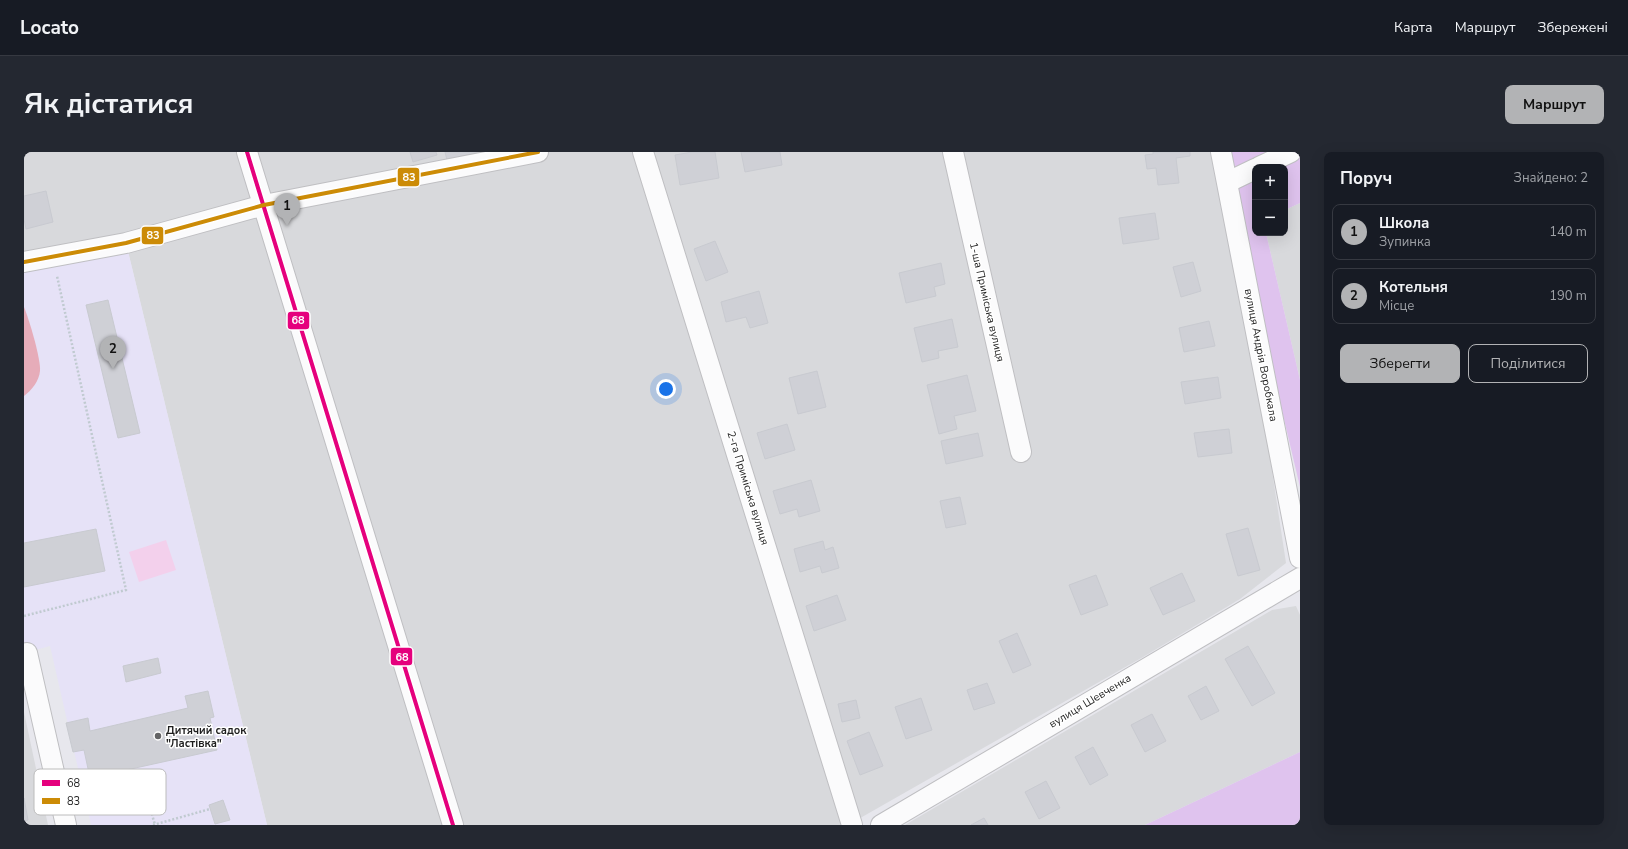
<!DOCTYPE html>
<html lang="uk">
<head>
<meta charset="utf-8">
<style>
  :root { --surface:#171b24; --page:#242831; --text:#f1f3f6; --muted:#9ea1a6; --line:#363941; --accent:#b2b3b5 }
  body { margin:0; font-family:"Nunito Sans",sans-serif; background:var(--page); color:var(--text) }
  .controls { position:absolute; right:12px; top:12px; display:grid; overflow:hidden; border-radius:8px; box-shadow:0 4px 16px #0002 }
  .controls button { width:36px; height:36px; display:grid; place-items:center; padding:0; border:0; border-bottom:1px solid var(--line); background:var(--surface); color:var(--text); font:20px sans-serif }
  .you { position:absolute; left:642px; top:237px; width:14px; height:14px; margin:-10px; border:3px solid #fff; border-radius:50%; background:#1a73e8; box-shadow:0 0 0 6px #1a73e833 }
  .badge { display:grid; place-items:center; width:26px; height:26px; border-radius:50%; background:var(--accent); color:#111; font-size:13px; font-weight:700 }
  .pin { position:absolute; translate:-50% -33px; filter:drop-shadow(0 1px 2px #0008) }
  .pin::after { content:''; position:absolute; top:21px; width:14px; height:12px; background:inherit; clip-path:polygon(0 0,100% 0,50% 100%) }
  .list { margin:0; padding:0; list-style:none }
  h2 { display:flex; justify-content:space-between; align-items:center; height:52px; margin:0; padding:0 16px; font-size:17px }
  h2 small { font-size:13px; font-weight:400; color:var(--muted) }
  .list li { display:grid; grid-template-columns:26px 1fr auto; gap:12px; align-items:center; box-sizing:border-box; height:56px; margin:0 8px 8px; padding:0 8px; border:1px solid var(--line); border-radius:8px }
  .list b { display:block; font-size:15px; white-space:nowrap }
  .list p { margin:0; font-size:13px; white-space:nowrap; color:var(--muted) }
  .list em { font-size:13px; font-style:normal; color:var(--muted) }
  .actions { display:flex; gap:8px; padding:12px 16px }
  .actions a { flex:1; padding:9px 0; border:1px solid var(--accent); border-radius:8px; text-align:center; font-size:14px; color:var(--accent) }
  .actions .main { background:var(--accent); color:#111 }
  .map { position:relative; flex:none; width:1276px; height:673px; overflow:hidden; border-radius:8px }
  header { display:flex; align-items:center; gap:24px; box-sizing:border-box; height:56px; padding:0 20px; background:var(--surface); border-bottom:1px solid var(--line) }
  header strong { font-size:19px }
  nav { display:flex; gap:22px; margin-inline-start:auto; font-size:14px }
  .intro { display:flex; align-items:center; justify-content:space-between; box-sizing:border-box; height:96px; padding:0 24px }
  h1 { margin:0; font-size:28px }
  .button { padding:10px 18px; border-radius:8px; background:var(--accent); color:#111; font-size:14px; font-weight:700 }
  main { display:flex; gap:24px; padding:0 24px }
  aside { flex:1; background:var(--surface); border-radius:8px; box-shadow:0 4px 16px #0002 }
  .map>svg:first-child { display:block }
  .residential { fill:#d8d9dc }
  .education { fill:#e6e2f7 }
  .grass { fill:#dfc3ee }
  .park { fill:#f3d0ec }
  .pitch { fill:#e6acb9 }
  .building { fill:#cfd0d6; stroke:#c8cad0 }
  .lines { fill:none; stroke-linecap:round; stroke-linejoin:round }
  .minor-casing { stroke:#bfbfc2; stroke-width:22 }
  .path { stroke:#c0cad0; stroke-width:2.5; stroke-dasharray:2 2; stroke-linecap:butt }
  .minor { stroke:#fbfbfc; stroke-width:20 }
  .bus-1-casing { stroke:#fff; stroke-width:7 }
  .bus-2-casing { stroke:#fff; stroke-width:7 }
  .bus-1 { stroke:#e5007d; stroke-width:4 }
  .bus-2 { stroke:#cc8b06; stroke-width:4 }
  .poi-dot { fill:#646466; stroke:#fff; stroke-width:1.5 }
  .labels { text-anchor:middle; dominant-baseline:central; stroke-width:3; stroke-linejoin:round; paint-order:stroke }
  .street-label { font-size:11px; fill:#1e1e1e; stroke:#fff }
  .poi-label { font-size:11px; font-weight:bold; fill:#1e1e1e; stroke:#fff; text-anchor:start }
  .key { fill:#fff; stroke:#bcbcbc; stroke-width:1 }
  .key-label { font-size:11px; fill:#1e1e1e }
  .line-badge { stroke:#fff; stroke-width:1.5 }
  .badge-label { font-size:11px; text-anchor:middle; font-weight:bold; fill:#fff }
</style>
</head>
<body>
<header>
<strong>Locato</strong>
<nav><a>Карта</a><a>Маршрут</a><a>Збережені</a></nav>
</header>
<div class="intro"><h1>Як дістатися</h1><a class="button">Маршрут</a></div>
<main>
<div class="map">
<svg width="1276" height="673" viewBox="0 0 1276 673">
  <rect width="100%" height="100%" fill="#e7e7ed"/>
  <g class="residential">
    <polygon points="0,0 1197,0 1204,30 1262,411 1216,447 1119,505 824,673 243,673 102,91 0,110"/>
    <polygon points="1276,51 1276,228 1242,81 1261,81 1261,58"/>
    <polygon points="1272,454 1276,463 1276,600 1121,673 881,673 1248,458"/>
    <polygon points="0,560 24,673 0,673"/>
  </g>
  <polygon class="education" points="102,91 243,673 67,673 26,494 0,501 0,110"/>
  <g class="grass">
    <polygon points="1197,0 1276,0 1276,51 1261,58 1261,15 1231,15 1231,81 1242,81 1276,228 1276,335"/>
    <polygon points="1276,600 1276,673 1121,673"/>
  </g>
  <polygon class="park" points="142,388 152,418 115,430 105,400"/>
  <path class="pitch" d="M0 155C5 167 17 207 16 219 15 229 8 238 0 244Z"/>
  <g class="building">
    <polygon points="386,0 412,0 413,3 389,10"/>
    <polygon points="421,0 455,0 423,8"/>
    <polygon points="668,0 691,0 695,26 656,33 651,3"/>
    <polygon points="717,0 756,0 758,13 721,20"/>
    <polygon points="1129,0 1166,0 1166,4 1152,6 1155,31 1134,33 1132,16 1123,17 1121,3 1129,2"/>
    <polygon points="22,39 29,70 2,77 0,67 0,44"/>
    <polygon points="1131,61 1135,87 1099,92 1095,66"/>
    <polygon points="691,89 704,120 682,129 670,97"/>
    <polygon points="1169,110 1177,139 1157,145 1149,115"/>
    <polygon points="917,111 921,132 910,135 912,144 882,151 875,121"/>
    <polygon points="735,139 744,171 726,176 722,165 702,170 697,150"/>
    <polygon points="84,148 116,281 94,286 62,153"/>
    <polygon points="928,167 934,195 914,199 915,206 898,210 890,176"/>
    <polygon points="1185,169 1191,194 1160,200 1155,176"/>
    <polygon points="793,219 802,255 774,262 765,226"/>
    <polygon points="943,223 952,259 930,264 933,277 915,282 903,233"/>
    <polygon points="1194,225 1197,246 1161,252 1157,230"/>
    <polygon points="763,272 771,298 741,307 733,281"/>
    <polygon points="1205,277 1208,301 1174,305 1170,281"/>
    <polygon points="954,281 959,304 922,312 917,289"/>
    <polygon points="787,328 796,359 775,365 773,357 756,362 749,339"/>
    <polygon points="936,345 942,372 922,376 916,349"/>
    <polygon points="1224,376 1236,418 1214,424 1202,382"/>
    <polygon points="72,377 81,419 0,435 0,391"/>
    <polygon points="799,389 801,398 809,395 815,416 798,421 796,414 776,420 770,397"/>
    <polygon points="1158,421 1171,449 1139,463 1126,436"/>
    <polygon points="1072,423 1084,453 1057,463 1045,433"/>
    <polygon points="813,443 822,468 790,479 782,454"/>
    <polygon points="993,481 1007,513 989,521 975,489"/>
    <polygon points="1224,494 1251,541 1228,554 1201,507"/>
    <polygon points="134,506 137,521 102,530 99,514"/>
    <polygon points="963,531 971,551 950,558 943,538"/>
    <polygon points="1182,534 1195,559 1177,568 1164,544"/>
    <polygon points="184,539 190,565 186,566 193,598 66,626 60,598 49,600 42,571 64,566 66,579 164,556 161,544"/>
    <polygon points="897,546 908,578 882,587 871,555"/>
    <polygon points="832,548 836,566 818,570 814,552"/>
    <polygon points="1128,562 1142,589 1121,600 1107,573"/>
    <polygon points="845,580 859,614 836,623 823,589"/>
    <polygon points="1069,595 1084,623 1066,633 1051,605"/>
    <polygon points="1022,629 1036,656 1015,667 1001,640"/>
    <polygon points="0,646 4,668 0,669"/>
    <polygon points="199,648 206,668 191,672 185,653"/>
    <polygon points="960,666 964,673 947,673"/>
  </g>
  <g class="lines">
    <g class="minor-casing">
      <g id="minor">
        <polyline points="223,0 429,673"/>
        <polyline points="619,0 828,673"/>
        <polyline points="929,0 997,300"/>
        <polyline points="1197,0 1276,406"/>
        <polyline points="1235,15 1267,0"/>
        <polyline points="1204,30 1231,17"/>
        <polyline points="0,110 102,91 240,53 514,0"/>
        <polyline points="3,501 42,673"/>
        <polyline points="857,673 1276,426"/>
      </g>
    </g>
    <g class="path">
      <polyline points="0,464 102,438 33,124"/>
      <polyline points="119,631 131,673"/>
      <polyline points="129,673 186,657"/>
    </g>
    <use href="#minor" class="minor"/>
    <g class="bus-1-casing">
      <polyline id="bus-1" points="223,0 429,673"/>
    </g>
    <g class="bus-2-casing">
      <polyline id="bus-2" points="0,110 102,91 240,53 514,0"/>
    </g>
    <use href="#bus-1" class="bus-1"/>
    <use href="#bus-2" class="bus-2"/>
  </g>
  <circle class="poi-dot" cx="134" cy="584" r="4"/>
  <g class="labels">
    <g class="street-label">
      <text transform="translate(963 150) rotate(77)">1-ша Приміська вулиця</text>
      <text transform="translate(1237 203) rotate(79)">вулиця Андрія Воробкала</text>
      <text transform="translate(724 336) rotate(73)">2-га Приміська вулиця</text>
      <text transform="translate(1066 549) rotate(-31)">вулиця Шевченка</text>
    </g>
    <g class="poi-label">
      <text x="142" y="578">Дитячий садок<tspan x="142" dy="13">"Ластівка"</tspan></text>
    </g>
  </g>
  <rect x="10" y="617" width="132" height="46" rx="6" class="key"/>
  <rect x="18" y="628" width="18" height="6" fill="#e5007d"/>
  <rect x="18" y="646" width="18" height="6" fill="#cc8b06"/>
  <g class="key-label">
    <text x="43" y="635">68</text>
    <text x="43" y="653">83</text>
  </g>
  <g class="line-badge">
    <rect x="373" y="15" width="23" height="20" rx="4" fill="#cc8b06"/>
    <rect x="117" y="74" width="23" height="19" rx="4" fill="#cc8b06"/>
    <rect x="263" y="159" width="23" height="19" rx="4" fill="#e5007d"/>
    <rect x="366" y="495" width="23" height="19" rx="4" fill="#e5007d"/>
  </g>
  <g class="badge-label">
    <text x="385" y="29">83</text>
    <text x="129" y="87">83</text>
    <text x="274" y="172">68</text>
    <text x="378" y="509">68</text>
  </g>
</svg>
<div class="controls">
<button>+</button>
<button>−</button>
</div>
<div class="you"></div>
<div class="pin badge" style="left:263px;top:74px">1</div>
<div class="pin badge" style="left:89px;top:217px">2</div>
</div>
<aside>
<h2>Поруч<small>Знайдено: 2</small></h2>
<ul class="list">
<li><span class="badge">1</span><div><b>Школа</b><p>Зупинка</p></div><em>140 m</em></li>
<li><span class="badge">2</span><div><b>Котельня</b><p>Місце</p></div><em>190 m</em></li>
</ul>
<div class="actions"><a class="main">Зберегти</a><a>Поділитися</a></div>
</aside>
</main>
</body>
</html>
